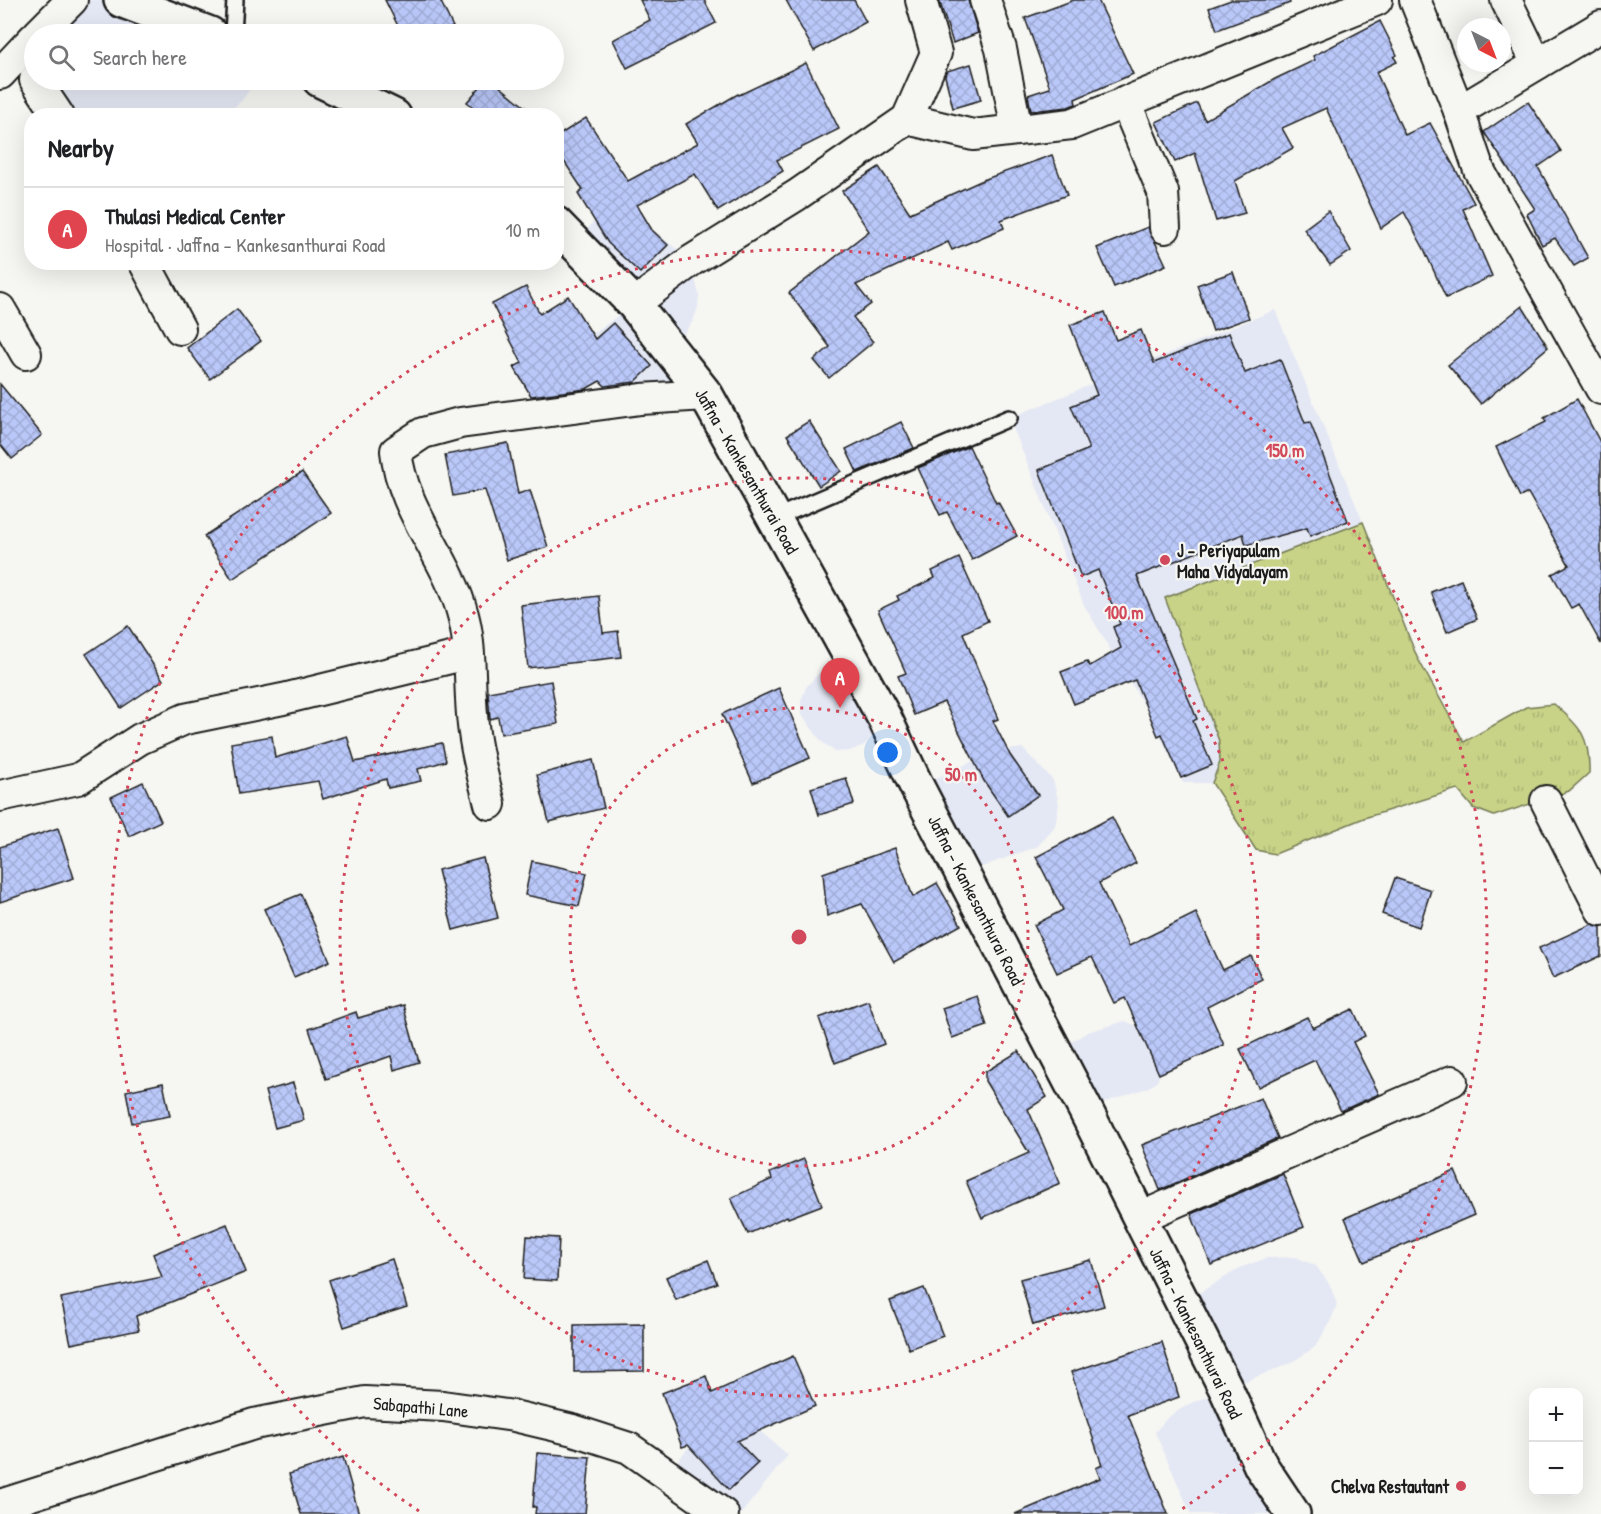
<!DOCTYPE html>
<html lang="en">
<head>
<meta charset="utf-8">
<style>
  :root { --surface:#fff; --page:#f6f6f6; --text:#202124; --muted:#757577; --line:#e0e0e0; --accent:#d1495b }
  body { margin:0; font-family:"Patrick Hand",sans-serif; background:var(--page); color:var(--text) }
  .controls { position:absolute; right:18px; bottom:18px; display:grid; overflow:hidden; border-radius:12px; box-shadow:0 6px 24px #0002 }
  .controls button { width:54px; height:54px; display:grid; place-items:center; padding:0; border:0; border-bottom:2px solid var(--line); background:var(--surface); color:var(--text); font:30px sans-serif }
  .compass { position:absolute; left:1457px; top:18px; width:54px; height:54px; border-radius:50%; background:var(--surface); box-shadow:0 6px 24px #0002; rotate:138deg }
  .you { position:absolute; left:888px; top:753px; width:21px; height:21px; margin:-15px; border:4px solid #fff; border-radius:50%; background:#1a73e8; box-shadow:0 0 0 9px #1a73e833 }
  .badge { display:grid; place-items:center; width:39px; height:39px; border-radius:50%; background:var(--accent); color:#fff; font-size:20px; font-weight:700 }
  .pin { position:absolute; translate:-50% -50px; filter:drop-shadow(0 2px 3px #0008) }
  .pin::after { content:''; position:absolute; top:32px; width:21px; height:18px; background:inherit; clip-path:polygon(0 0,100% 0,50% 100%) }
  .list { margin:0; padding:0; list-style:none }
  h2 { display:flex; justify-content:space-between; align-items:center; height:78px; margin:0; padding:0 24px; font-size:26px }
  h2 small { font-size:20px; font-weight:400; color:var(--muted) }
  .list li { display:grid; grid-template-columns:39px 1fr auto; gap:18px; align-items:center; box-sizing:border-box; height:84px; padding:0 24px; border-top:2px solid var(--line) }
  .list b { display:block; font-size:22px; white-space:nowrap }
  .list p { margin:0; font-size:20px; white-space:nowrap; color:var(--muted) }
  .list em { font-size:20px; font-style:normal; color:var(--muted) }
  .icon { flex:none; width:33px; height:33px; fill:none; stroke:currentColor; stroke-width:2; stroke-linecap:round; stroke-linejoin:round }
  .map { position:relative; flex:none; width:1601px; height:1514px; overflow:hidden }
  .search { position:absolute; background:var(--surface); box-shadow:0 6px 24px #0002; left:24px; top:24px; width:540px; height:66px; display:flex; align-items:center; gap:15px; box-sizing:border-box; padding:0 21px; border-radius:33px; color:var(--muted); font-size:22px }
  .panel { position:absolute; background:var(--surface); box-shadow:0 6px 24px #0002; left:24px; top:108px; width:540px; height:162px; border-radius:24px }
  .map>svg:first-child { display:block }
  .built { fill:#e4e8f4 }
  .park { fill:url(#park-tufts); stroke:#727852; stroke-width:1.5 }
  .building { fill:url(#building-cross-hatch); stroke:#1c1c1c; stroke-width:1.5 }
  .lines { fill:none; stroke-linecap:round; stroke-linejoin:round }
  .lane-casing { stroke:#1c1c1c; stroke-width:20 }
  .street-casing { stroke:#1c1c1c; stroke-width:34 }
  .primary-casing { stroke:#1c1c1c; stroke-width:38 }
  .lane { stroke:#f6f6f2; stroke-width:15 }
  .street { stroke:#f6f6f2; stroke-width:30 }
  .primary { stroke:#f6f6f2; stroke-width:33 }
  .ring { fill:none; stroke:#d1495b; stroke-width:3; stroke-dasharray:3 6 }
  .poi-dot { fill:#d1495b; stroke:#f6f6f2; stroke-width:2 }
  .labels { text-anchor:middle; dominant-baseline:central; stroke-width:4.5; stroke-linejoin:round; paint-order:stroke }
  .street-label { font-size:18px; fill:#1c1c1c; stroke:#f6f6f2 }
  .poi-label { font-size:18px; font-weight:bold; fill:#1c1c1c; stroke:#f6f6f2; text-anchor:start }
  .centre { fill:#d1495b; stroke:#f6f6f2; stroke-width:3 }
  .ring-label { font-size:18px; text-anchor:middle; font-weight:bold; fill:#d1495b; stroke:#f6f6f2; stroke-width:4.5; stroke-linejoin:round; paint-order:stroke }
</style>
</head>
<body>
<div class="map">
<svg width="1601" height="1514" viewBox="0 0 1601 1514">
  <defs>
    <pattern id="park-tufts" width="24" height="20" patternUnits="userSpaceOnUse" patternTransform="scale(1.5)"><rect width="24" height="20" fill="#c8d387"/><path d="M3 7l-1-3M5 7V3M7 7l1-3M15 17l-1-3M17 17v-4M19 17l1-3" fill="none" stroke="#abb574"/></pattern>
    <pattern id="building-cross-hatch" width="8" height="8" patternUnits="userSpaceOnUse" patternTransform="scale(1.5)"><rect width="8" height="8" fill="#bac8f9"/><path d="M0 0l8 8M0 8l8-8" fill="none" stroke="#9fabd5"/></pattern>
  </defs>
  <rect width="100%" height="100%" fill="#f6f6f2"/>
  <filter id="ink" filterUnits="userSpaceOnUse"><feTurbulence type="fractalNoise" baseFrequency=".0167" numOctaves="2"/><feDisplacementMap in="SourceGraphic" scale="12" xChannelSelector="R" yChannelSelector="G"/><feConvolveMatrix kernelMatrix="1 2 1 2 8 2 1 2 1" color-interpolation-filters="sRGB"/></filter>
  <g filter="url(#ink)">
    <g class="built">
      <polygon points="72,0 121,0 210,34 38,34"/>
      <polygon points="35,80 256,80 243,99 225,116 59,115"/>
      <polygon points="601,212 631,212 691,261 699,295 698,307 693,321 672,351 706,395 641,399 597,361 589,347 594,333 634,304 576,244"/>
      <polygon points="1275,310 1363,522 1165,598 1219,741 1220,762 1212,783 1183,783 1150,715 1084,605 1009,418"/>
      <polygon points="852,659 876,733 864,745 850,751 835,752 821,741 802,715 801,701 806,687 820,672"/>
      <polygon points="1022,748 1053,780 1059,804 1055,826 1038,846 963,874 917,787 993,752"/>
      <polygon points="1125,1021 1142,1028 1161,1059 1161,1073 1156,1083 1147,1088 1085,1109 1053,1052 1088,1032"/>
      <polygon points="1296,1257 1316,1266 1330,1285 1337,1305 1330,1322 1315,1347 1291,1363 1226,1389 1293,1514 1191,1514 1155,1432 1167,1418 1189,1404 1226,1389 1181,1304 1242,1267 1267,1258"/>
      <polygon points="726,1402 788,1455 741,1514 723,1514 666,1475"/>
    </g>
    <path class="park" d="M1363 522 1417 657 1464 742 1526 707 1554 704C1581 727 1590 737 1589 773L1569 791 1494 816 1473 808 1457 789 1364 818 1275 854 1256 850 1212 783 1220 762 1219 741 1165 598Z"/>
    <g class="building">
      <polygon points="385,0 440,0 453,27 437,34 402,34"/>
      <polygon points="640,0 704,0 716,23 627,68 613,40 650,20"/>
      <polygon points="786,0 854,0 866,22 814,51"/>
      <polygon points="939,0 968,0 978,33 953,43"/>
      <polygon points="1074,0 1098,0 1133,74 1075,99 1076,104 1068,107 1031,111 1028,95 1050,88 1025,18"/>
      <polygon points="1231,0 1289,0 1290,3 1217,30 1209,8"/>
      <polygon points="1380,21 1397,55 1394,57 1397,62 1376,72 1405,135 1430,123 1474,203 1463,209 1492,276 1446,298 1424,249 1404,212 1381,228 1326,108 1282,128 1293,148 1235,181 1245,213 1216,221 1195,153 1175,162 1156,122 1197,103 1205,120 1275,79 1315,60 1313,56"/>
      <polygon points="806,63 839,129 777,160 783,171 718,211 695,174 637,205 652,230 668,245 640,273 608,243 578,194 583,190 556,149 556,137 586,118 628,181 698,143 686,124 738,94 739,95"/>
      <polygon points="971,64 981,100 953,108 945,76 947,71"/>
      <polygon points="486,80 492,80 536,116 484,116 467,102"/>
      <polygon points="1528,102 1561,151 1538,167 1588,258 1574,266 1555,238 1542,245 1527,214 1535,209 1484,132"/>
      <polygon points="1052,155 1067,195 1001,220 1004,228 952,250 948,242 856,285 871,304 853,317 873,342 829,378 814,360 830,347 789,293 869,231 842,191 879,167 910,213 983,180"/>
      <polygon points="1328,211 1351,251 1330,265 1304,229"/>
      <polygon points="1148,227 1166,265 1114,287 1097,248"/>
      <polygon points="1233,272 1249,318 1213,331 1197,285"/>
      <polygon points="526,287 540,314 568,296 595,339 613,323 652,366 635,382 605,386 600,381 586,389 531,396 514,367 522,363 492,304"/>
      <polygon points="1522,306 1548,347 1481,404 1448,365"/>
      <polygon points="237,309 261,341 210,379 187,348"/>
      <polygon points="1105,312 1116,340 1141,330 1154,363 1229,333 1245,373 1280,359 1305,423 1310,422 1348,521 1310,536 1307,528 1246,545 1243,534 1137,576 1197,719 1193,721 1212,765 1181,778 1162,734 1158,736 1135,680 1074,704 1061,672 1087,662 1090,666 1121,648 1113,627 1120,624 1098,570 1081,577 1039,470 1089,449 1071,406 1097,395 1070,325"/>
      <polygon points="0,384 42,435 12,459 0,444"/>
      <polygon points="1577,399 1601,444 1601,644 1579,604 1571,608 1552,574 1569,565 1528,493 1520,497 1496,447 1546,422 1544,418"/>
      <polygon points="809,421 841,471 819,486 787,435"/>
      <polygon points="901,422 914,448 857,472 846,449"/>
      <polygon points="508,443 518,494 530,490 548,547 507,560 485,490 453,496 445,455"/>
      <polygon points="969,446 996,503 998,502 1017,536 972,560 947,512 940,515 918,468"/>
      <polygon points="302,472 331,513 232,579 204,536"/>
      <polygon points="959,558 988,621 963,633 998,719 993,721 1010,755 1038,795 1008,816 984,781 944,702 914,715 898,676 906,673 878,610 899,600 897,596 935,578 932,571"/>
      <polygon points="1461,580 1477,619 1447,632 1431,592"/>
      <polygon points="599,596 603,633 618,631 621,657 528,668 521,605"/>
      <polygon points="128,626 163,680 121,708 86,654"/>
      <polygon points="551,681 558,724 501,734 498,717 490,719 488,692"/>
      <polygon points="779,688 810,758 753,783 722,714"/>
      <polygon points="272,736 275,758 347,736 355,762 442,743 446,761 418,769 421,781 388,788 386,779 323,799 318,781 239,794 231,743"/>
      <polygon points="593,760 604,808 549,822 537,775"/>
      <polygon points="846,778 854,804 819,815 811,788"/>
      <polygon points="143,782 161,821 129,836 111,797"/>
      <polygon points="1112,817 1136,863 1099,883 1129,946 1196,913 1223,970 1251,956 1262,979 1207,1007 1224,1045 1159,1074 1125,998 1114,1003 1092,957 1057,973 1034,925 1063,910 1036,857"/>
      <polygon points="58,828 74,878 0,902 0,847"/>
      <polygon points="895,848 913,897 937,883 961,925 894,962 862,904 827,916 823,873"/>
      <polygon points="483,858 498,918 453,930 438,870"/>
      <polygon points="532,861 587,873 579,906 525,895"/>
      <polygon points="1395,878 1431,890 1419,927 1382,914"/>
      <polygon points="301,894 330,961 294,977 264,909"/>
      <polygon points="1592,924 1601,927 1601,956 1553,978 1539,948"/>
      <polygon points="977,996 987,1026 952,1038 942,1008"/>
      <polygon points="868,1000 884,1044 835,1063 819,1018"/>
      <polygon points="403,1005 419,1062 394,1070 391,1056 326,1079 309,1029 356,1012 358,1018"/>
      <polygon points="1353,1009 1365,1036 1353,1042 1379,1094 1341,1111 1315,1060 1258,1087 1240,1049 1307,1017 1313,1028"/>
      <polygon points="1019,1051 1047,1097 1028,1109 1060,1183 982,1218 966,1181 1029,1153 985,1081 985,1072"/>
      <polygon points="163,1083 170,1116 132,1123 126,1091"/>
      <polygon points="293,1083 304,1120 275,1128 265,1091"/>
      <polygon points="1261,1098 1278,1138 1160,1190 1142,1145"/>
      <polygon points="804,1159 822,1205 788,1218 787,1216 748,1234 731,1198 772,1179 770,1173"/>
      <polygon points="1455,1171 1474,1215 1364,1262 1345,1218"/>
      <polygon points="1283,1174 1304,1227 1211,1265 1191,1214"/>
      <polygon points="227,1224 246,1272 136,1316 139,1330 71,1344 61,1298 162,1277 153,1254"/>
      <polygon points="527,1236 559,1238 557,1281 524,1279"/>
      <polygon points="392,1259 407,1307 344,1327 329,1280"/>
      <polygon points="708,1260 717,1283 676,1300 666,1277"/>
      <polygon points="1091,1260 1104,1306 1033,1325 1020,1279"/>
      <polygon points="924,1288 943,1336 909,1349 890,1301"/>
      <polygon points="644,1324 644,1371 574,1372 574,1325"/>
      <polygon points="1162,1342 1179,1397 1128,1415 1168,1514 1015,1514 1100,1478 1096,1468 1102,1465 1071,1372"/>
      <polygon points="793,1356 815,1406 737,1441 758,1463 729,1490 688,1445 682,1447 662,1393 706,1376 712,1393"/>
      <polygon points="537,1453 590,1457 585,1514 535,1514 536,1507 533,1507"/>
      <polygon points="343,1457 359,1514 301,1514 289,1474"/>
    </g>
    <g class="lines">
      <g class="lane-casing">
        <g id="lane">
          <polyline points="233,34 235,0"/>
          <polyline points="775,518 1009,418"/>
        </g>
      </g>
      <g class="street-casing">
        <g id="street">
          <polyline points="985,0 1001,49 1017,130"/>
          <polyline points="1415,0 1459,111"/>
          <polyline points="1506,0 1537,64"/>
          <polyline points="1601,26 1459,111 1479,170 1601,389"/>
          <polyline points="38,34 72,0"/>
          <polyline points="0,74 34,38"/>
          <polyline points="35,80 59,116"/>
          <polyline points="1125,101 1163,192 1165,228"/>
          <polyline points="907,119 973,135 1072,124 1377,0"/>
          <polyline points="144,262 180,329"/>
          <polyline points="634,304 691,261 797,195 907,119 936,53 921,0"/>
          <polyline points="0,309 26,354"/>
          <polyline points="0,796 78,779 140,739 185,719 283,699 467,654"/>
          <polyline points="1546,801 1601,910"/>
          <path d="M490 804C484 781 477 757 474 733 468 694 473 652 463 615 448 557 402 511 396 451L423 433 460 423 641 399 706 395"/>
          <polyline points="1139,1218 1452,1081"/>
          <polyline points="0,1505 254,1424 365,1402 443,1406 514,1416 573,1430 629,1448 723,1514"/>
        </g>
      </g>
      <g class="primary-casing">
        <g id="primary">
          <polyline points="121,0 210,34"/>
          <polyline points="320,80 394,116"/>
          <polyline points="556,224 634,304 706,395 885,719 917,787 1085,1109 1226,1389 1261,1466 1293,1514"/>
        </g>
      </g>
      <use href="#lane" class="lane"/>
      <use href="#street" class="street"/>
      <use href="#primary" class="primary"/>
    </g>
  </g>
  <g class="ring">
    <circle cx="799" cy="937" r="229"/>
    <circle cx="799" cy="937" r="459"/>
    <path d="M419 1511A688 688 0 1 1 1179 1511"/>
  </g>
  <g class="poi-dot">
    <circle cx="1165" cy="560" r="6"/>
    <circle cx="1461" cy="1486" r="6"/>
  </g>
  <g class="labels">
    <g class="street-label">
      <text transform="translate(747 471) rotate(60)">Jaffna - Kankesanthurai Road</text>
      <text transform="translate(976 900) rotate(63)">Jaffna - Kankesanthurai Road</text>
      <text transform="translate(1196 1333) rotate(64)">Jaffna - Kankesanthurai Road</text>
      <text transform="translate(421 1407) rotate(5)">Sabapathi Lane</text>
    </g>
    <g class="poi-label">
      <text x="1177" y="550">J - Periyapulam<tspan x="1177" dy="21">Maha Vidyalayam</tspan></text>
      <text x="1449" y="1486" text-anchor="end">Chelva Restautant</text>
    </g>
  </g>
  <circle cx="799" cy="937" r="9" class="centre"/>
  <g class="ring-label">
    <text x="1285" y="457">150 m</text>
    <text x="1124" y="619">100 m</text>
    <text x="961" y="781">50 m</text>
  </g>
</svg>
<div class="controls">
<button>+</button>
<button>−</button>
</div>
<svg class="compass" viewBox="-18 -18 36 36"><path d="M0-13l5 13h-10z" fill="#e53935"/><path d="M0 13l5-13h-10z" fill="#757577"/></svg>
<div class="you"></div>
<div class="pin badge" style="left:840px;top:708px;background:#e0444e">A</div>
<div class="search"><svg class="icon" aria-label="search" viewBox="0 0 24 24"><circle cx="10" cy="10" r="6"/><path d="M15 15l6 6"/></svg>Search here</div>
<section class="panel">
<h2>Nearby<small></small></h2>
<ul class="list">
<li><span class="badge" style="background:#e0444e">A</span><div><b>Thulasi Medical Center</b><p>Hospital · Jaffna - Kankesanthurai Road</p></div><em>10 m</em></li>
</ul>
</section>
</div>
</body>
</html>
